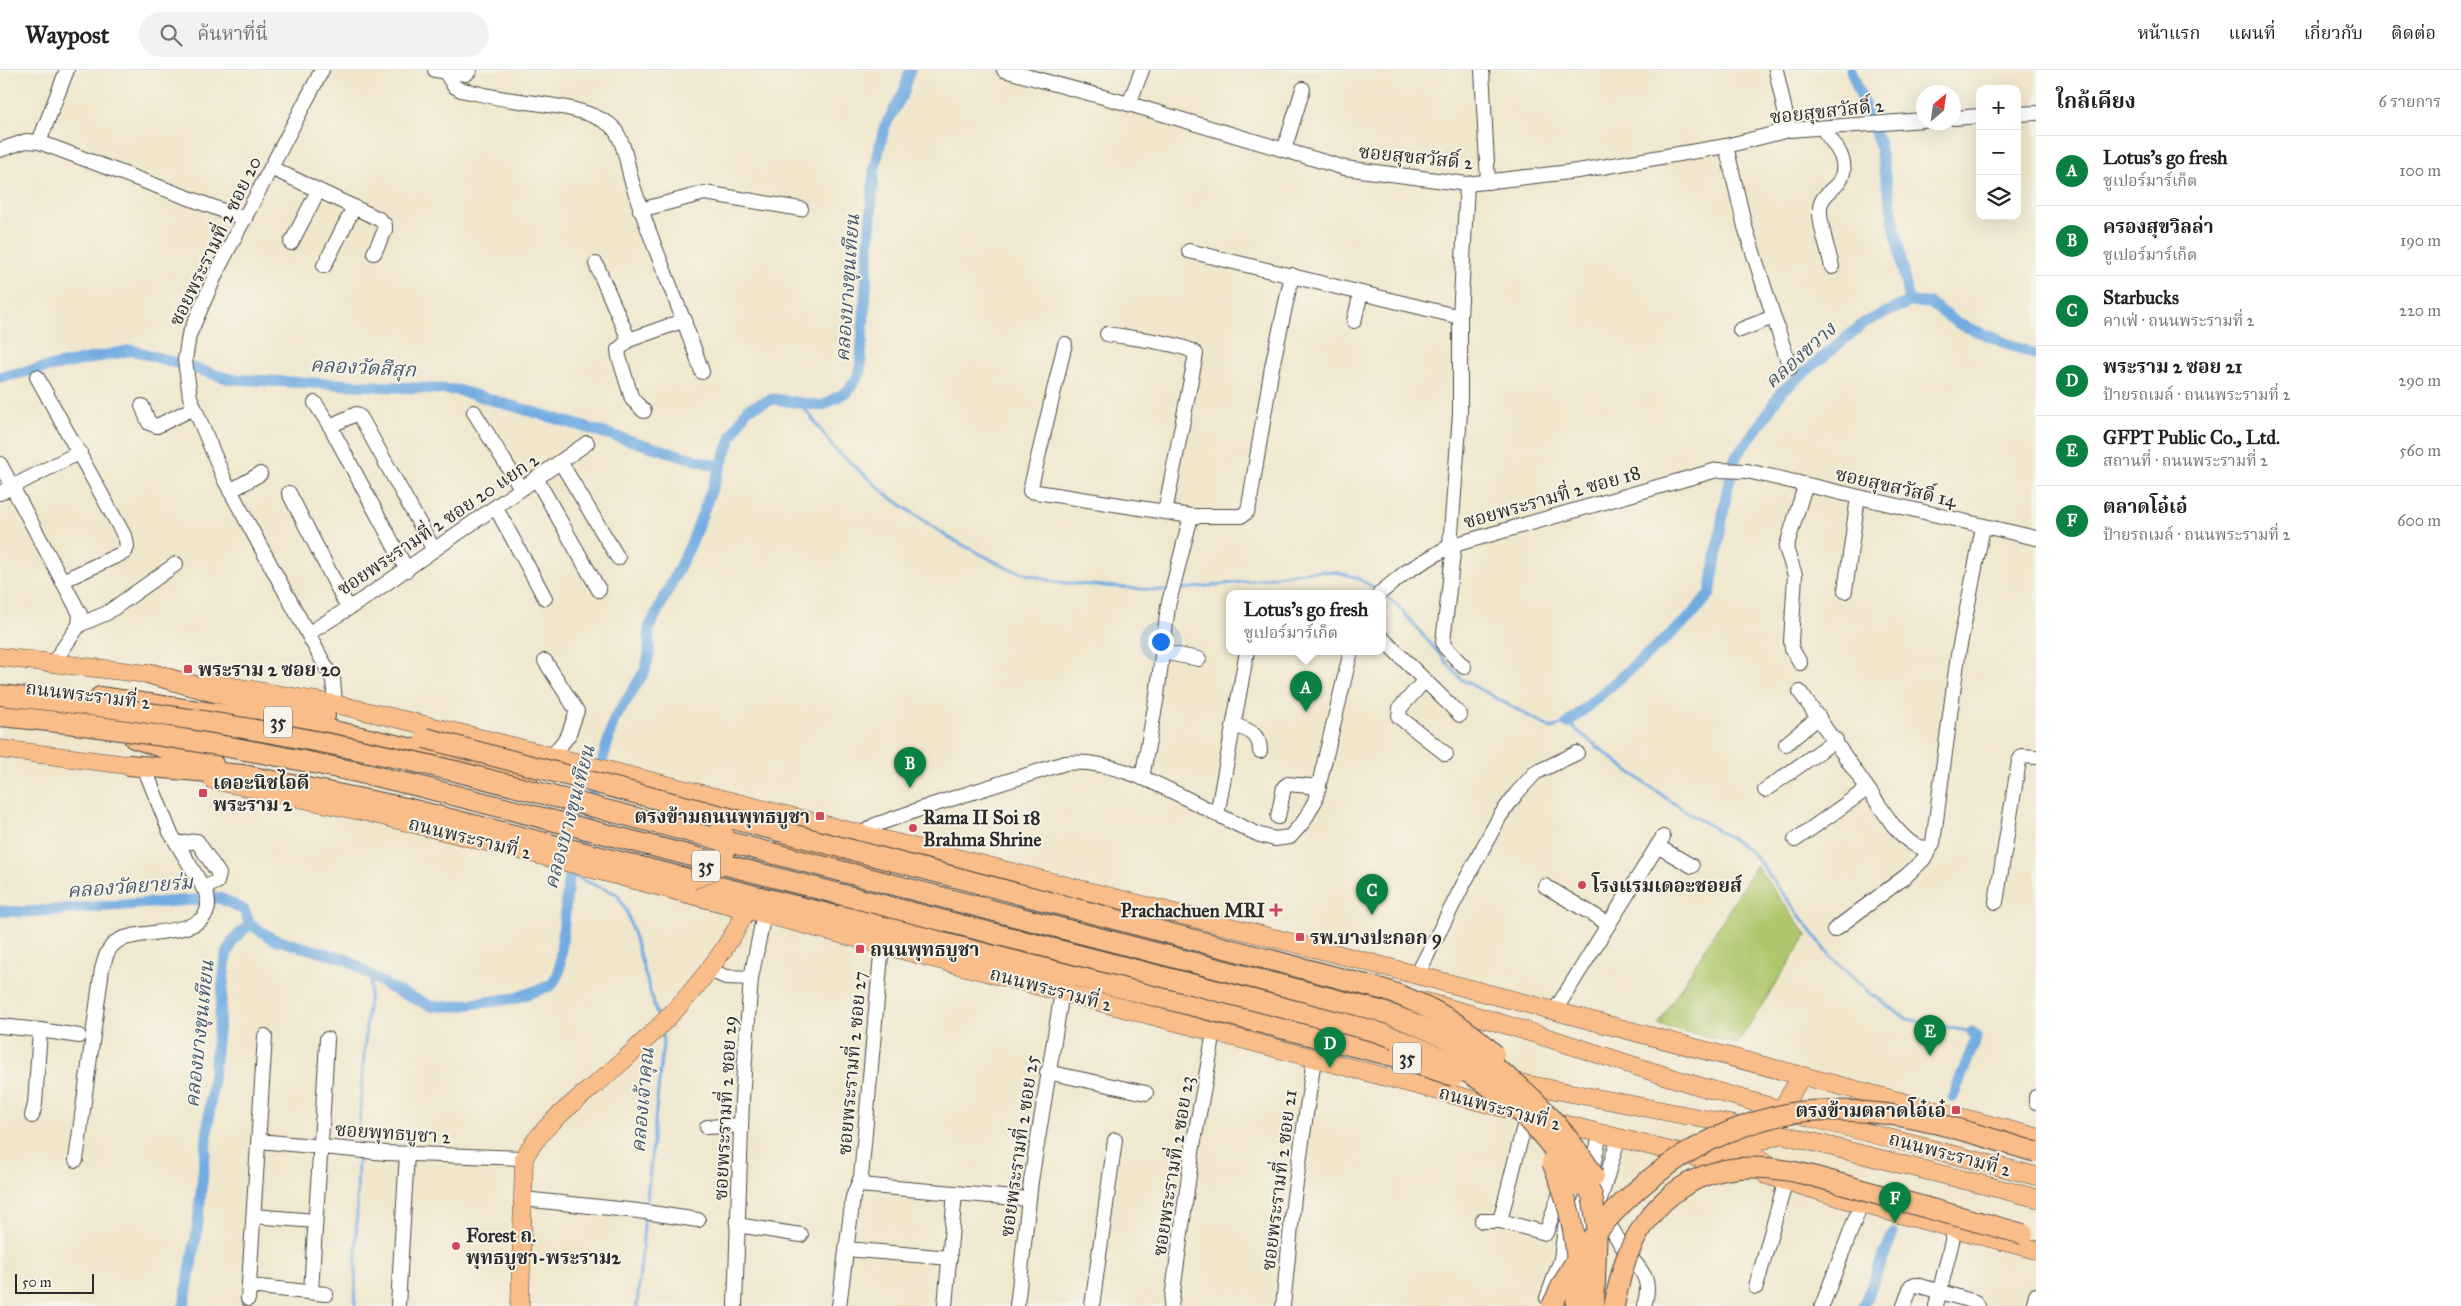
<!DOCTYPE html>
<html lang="th">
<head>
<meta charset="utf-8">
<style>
  :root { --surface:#fff; --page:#f2f2f2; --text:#202124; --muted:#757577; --line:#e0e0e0; --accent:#0b8043 }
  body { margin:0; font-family:"IM FELL Great Primer","Noto Serif Thai",serif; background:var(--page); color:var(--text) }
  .controls { position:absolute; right:15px; top:15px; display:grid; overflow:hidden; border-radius:10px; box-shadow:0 5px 20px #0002 }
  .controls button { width:45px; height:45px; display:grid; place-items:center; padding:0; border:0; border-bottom:1px solid var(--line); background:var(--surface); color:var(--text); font:25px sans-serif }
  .compass { position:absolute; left:1916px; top:15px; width:45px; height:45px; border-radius:50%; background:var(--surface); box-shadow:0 5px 20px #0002; rotate:29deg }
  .scale { position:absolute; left:15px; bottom:12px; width:79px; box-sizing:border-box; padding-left:5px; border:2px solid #2b2b2b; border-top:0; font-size:14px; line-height:18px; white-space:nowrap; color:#2b2b2b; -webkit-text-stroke:4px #f7f3e8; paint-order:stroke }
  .you { position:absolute; left:1160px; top:571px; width:18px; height:18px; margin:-12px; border:4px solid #fff; border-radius:50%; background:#1a73e8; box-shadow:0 0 0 8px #1a73e833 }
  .badge { display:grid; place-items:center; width:32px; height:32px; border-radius:50%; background:var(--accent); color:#fff; font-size:16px; font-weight:700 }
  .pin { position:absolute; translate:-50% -41px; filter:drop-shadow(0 1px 2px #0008) }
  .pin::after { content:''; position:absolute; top:26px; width:18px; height:15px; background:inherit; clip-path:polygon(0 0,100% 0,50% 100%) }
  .popup { position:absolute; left:1226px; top:520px; width:160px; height:65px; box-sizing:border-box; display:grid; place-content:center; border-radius:10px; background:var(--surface); filter:drop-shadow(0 1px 4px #0005); font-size:16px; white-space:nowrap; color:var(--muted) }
  .popup b { font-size:19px; color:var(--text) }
  .popup::after { content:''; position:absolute; left:50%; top:100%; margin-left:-10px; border:10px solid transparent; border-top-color:var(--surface) }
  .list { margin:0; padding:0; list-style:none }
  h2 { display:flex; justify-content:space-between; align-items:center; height:65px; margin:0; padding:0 20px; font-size:21px }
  h2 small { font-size:16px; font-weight:400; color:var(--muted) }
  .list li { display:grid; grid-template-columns:32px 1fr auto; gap:15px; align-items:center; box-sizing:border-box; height:70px; padding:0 20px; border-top:1px solid var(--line) }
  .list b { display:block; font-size:19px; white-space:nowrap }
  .list p { margin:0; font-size:16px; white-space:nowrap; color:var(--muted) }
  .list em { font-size:16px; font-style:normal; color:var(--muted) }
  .icon { flex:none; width:28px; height:28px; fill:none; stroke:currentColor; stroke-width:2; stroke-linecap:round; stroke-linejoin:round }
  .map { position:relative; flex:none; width:2036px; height:1236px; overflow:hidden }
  header { display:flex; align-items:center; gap:30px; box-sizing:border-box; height:70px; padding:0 25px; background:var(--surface); border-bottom:1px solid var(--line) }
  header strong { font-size:24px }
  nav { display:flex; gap:28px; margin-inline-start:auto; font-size:18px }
  .search { width:350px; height:45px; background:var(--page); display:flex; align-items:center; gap:12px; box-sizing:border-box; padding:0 18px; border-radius:28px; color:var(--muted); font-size:19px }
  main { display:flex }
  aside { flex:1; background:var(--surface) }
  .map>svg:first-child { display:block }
  .green { fill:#aec76c; stroke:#6c794c }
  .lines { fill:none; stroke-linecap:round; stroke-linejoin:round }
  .stream { stroke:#71abe1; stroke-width:3 }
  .canal { stroke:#71abe1; stroke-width:11 }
  .minor-casing { stroke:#494743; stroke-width:16 }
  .major-casing { stroke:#494743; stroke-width:19 }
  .highway-casing { stroke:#494743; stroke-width:22 }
  .minor { stroke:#fff; stroke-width:14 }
  .major { stroke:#f8bd89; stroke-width:18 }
  .highway { stroke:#f8bd89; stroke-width:20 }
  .major-bridge-casing { stroke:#494743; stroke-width:19; stroke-linecap:butt }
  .highway-bridge-casing { stroke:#494743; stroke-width:22; stroke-linecap:butt }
  .major-bridge { stroke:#f8bd89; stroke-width:18 }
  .highway-bridge { stroke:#f8bd89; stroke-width:20 }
  .poi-dot { fill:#d1495b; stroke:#f7f3e8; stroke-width:2 }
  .labels { text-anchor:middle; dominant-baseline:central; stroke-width:4; stroke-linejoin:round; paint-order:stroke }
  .shield { fill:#f7f3e8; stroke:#686764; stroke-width:1 }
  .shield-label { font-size:18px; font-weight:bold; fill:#2b2b2b }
  .street-label { font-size:19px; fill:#2b2b2b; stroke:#f7f3e8 }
  .poi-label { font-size:19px; font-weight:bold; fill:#2b2b2b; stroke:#f7f3e8; text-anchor:start }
  .water-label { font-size:20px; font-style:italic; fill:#44586b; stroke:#f7f3e8 }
</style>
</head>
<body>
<header>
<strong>Waypost</strong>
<div class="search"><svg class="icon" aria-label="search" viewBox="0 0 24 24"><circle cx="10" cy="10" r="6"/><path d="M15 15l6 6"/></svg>ค้นหาที่นี่</div>
<nav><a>หน้าแรก</a><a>แผนที่</a><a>เกี่ยวกับ</a><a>ติดต่อ</a></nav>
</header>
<main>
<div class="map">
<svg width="2036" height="1236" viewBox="0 0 2036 1236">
  <rect width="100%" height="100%" fill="#f7f3e8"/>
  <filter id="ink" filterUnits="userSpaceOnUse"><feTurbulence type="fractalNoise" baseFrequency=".02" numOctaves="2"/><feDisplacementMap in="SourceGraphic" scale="10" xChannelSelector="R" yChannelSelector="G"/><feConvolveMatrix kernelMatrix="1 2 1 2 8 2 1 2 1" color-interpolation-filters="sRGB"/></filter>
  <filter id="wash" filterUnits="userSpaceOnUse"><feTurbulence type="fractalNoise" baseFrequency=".0096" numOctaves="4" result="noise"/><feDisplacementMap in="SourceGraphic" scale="20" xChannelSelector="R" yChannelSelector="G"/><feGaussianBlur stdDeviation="1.12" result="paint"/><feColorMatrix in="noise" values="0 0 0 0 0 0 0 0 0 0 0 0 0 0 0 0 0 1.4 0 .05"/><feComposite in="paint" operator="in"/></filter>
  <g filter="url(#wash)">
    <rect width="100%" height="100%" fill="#f0e6cc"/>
    <polygon class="green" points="1756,796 1807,865 1737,974 1658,955"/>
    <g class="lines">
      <g class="stream">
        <polyline points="797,332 809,344 834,378 887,425 946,466 1009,499 1055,512 1167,521"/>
        <path d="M1176 520C1200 517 1225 514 1249 511 1295 504 1335 489 1377 520"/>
        <path d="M1383 524 1396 534 1461 609 1551 658 1568 653C1607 685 1647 717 1689 743 1711 757 1734 768 1754 785L1831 887 1871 924 1907 949 1972 962"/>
        <polyline points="570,805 617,824 627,842 658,948"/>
        <polyline points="358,1076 366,956 372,904"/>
        <polyline points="646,1139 663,972 662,964"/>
        <polyline points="355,1236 358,1084"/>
        <polyline points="637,1236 645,1145"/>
      </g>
      <g class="canal">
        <polyline points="1909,232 1930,233 1959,254 2036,285"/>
        <polyline points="0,307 132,280 230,309 458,320 720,397"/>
        <polyline points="1568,653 1687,550 1710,524 1727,420 1736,386 1762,352 1781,322 1865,252 1909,232 1879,73 1851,0"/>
        <polyline points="0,841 27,842 220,828 244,840 250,854"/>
        <polyline points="1953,1027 1977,966 1972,962"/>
        <polyline points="184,1236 197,1160 226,886 233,870 250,854 273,869 346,889 389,917 431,936 456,936 516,928 552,915 559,902 568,812 614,650 645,601 649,584 649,558 691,474 732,366 747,339 773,329 822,336 848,321 860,303 874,102 884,58 904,22 910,0"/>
        <polyline points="1863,1236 1893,1164"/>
      </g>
    </g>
  </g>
  <g filter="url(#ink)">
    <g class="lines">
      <g class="minor-casing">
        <g id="minor">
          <polyline points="322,0 219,197 189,265 185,290 190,327 225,411 333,610 335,634"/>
          <polyline points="435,0 466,4 470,0"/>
          <polyline points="1004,0 1129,34 1345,98 1467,114 1578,101 1726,76 1789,60 1924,50"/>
          <polyline points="1482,0 1488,112"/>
          <polyline points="1776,0 1789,60"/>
          <path d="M446 3 454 16 461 20C478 23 495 28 513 30 544 35 581 36 609 54 623 64 627 93 631 109 651 175 681 237 702 302"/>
          <polyline points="1129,34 1142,0"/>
          <polyline points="2017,44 2036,43"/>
          <polyline points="1954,48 1980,46"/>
          <path d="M1822 58C1834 74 1852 92 1839 112 1833 120 1825 123 1821 133 1816 146 1829 182 1832 197"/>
          <polyline points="39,72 67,0"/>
          <polyline points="1726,76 1745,157 1790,298"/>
          <polyline points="0,80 26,71 39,72 245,149"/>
          <polyline points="1284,80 1303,19"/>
          <polyline points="271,98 379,149 385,155 385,160 374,183"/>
          <polyline points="640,140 705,123 801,139"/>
          <polyline points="291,173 318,121"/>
          <polyline points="1189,181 1460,247"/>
          <polyline points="596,194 629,270 685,250"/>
          <polyline points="324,196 354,137"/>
          <polyline points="1354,251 1361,223"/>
          <polyline points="1740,260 1773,247"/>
          <path d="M1107 264C1123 267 1187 273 1196 284L1165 442"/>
          <polyline points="629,270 618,280 619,287 632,329 644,341"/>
          <polyline points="1065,274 1030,421 1191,446 1241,446 1247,442 1249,436 1272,297 1292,205"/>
          <polyline points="37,307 126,469 127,477 125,482 62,511"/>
          <polyline points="315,333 330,356 407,500"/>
          <polyline points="142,336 149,353 157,356 194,338"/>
          <polyline points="474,342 521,418"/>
          <polyline points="330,356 356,344 361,348 434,480"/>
          <polyline points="561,393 618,488"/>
          <polyline points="0,394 80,544 79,555 54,592"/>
          <polyline points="536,408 599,520"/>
          <polyline points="230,421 260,404"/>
          <polyline points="0,423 80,382"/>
          <polyline points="289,423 348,538"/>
          <polyline points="496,438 545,528"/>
          <polyline points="1454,475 1443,572 1445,577 1464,597"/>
          <polyline points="1450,476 1460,344 1460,247 1467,114"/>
          <polyline points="1845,521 1858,427"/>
          <polyline points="1380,523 1406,502 1450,476 1717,400 1747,401 2036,468"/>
          <polyline points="79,555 107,543 176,494"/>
          <polyline points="309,563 365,528 587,373"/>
          <polyline points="1382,568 1460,645"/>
          <polyline points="1162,582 1199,589"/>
          <polyline points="545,591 577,641 568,666 552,686"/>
          <polyline points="1800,593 1792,579 1791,572 1795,505 1786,478 1805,416"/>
          <polyline points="1425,610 1400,638 1399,647 1446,684"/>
          <path d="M1800 622 1893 755C1903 766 1914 781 1931 777"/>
          <path d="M1234 655C1249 660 1260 664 1260 681"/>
          <polyline points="1786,674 1819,647"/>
          <polyline points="1142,708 1157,626 1168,536 1191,446"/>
          <polyline points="1765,720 1836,670"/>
          <polyline points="1217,745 1247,581"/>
          <polyline points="1278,747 1284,717 1288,714 1319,717"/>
          <path d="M860 765 875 755 929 736 1065 693C1128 686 1202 741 1260 765L1275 769 1290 767 1304 751 1315 731 1351 581"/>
          <polyline points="1795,770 1867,719"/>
          <polyline points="178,774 197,771 219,804 217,812 203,818"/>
          <polyline points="1657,776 1692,796"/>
          <polyline points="1545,816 1609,854"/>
          <polyline points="1996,832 2019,691 2022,686 2036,687"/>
          <polyline points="1834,860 1906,806 1923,790 1933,773 1958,585 1983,457"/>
          <polyline points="709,900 726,907 751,908"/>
          <polyline points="1417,905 1463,815 1500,746 1516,724 1535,703 1577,683"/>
          <polyline points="1554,942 1663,767"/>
          <polyline points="0,956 40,960 35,1034 32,1046"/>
          <polyline points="40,960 79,966"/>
          <polyline points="1047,1002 1146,1023"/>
          <polyline points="2036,1027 2036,1032"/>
          <polyline points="1527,1044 1500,1151 1546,1163 1563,1114"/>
          <polyline points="707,1057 741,1055"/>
          <path d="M1618 1069 1600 1130 1601 1138C1608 1151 1614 1164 1622 1176 1637 1199 1654 1204 1644 1236"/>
          <polyline points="259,1071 386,1083 524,1088"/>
          <path d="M76 1090 102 899C105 889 107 879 116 872 138 856 222 872 206 822L170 762 144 697"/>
          <polyline points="859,1115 1028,1129"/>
          <polyline points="523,1129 638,1141 698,1150"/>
          <polyline points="254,1146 315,1151"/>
          <polyline points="1482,1151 1500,1151"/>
          <polyline points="737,1155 801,1165"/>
          <polyline points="1577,1169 1600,1064"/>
          <polyline points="846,1179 950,1188"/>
          <polyline points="250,1216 326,1224"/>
          <polyline points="1756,1217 1786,1110"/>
          <path d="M311 1222C316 1137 323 1054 327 969"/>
          <polyline points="1547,1228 1561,1189 1566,1150"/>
          <polyline points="248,1229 265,966"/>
          <polyline points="398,1235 407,1084"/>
          <polyline points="735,1236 742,1029 751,908 764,844"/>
          <polyline points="839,1236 853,1127 861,1107 882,874"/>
          <polyline points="945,1236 955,1123"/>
          <polyline points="1017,1236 1031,1111 1062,922"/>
          <polyline points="1092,1236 1115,1070"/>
          <polyline points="1171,1236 1193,1076 1214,963"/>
          <polyline points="1283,1236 1294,1127 1314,989"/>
          <polyline points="1822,1236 1861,1134"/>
          <polyline points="1904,1236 1911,1216 1917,1215 1975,1232 1978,1236"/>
          <polyline points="1936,1236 1955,1159"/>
          <polyline points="2033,1236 2036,1225"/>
        </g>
      </g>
      <g class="major-casing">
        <g id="major">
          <polyline points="0,587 165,606"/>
          <polyline points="205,612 335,634 468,665 1333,883 2036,1067"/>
          <polyline points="0,679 143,697"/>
          <polyline points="213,710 374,744 539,785 1523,1043"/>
          <polyline points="848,835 935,862"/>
          <path d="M1426 932C1512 954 1595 984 1679 1010 1797 1046 1917 1075 2036 1106"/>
          <polyline points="1510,1011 1781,1064 2036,1128"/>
          <polyline points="1781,1040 1801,1007"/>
          <polyline points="1548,1050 1738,1098"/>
          <polyline points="1717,1057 1776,1102"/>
          <polyline points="1705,1090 1781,1064"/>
          <polyline points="1766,1105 1861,1134 2036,1180"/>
          <path d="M520 1236 524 1088C544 1051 585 1025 616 997 667 952 716 901 747 840"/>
        </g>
      </g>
      <g class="highway-casing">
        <g id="highway">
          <polyline points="151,604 258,634 325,646"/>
          <polyline points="100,627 325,659 528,705"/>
          <polyline points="134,668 213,694"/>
          <polyline points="129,695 243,705 406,738 1397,987"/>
          <polyline points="786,772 880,803"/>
        </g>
      </g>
      <use href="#minor" class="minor"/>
      <use href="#major" class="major"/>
      <use href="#highway" class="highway"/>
      <g class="major-bridge-casing">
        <path id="major-bridge" d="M692 810C730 799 736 772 712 743"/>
      </g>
      <g class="highway-bridge-casing">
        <g id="highway-bridge">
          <path d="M0 625C155 640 308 666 459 702L1380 941C1475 973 1541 1020 1594 1106"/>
          <path d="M0 646C140 659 277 683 414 715L1374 961C1464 991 1529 1031 1577 1115"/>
          <path d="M425 668 1385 920C1426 934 1463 953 1494 984"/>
          <polyline points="1397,987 1454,1006"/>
          <path d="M1552 1092C1572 1136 1581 1187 1576 1236"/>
          <polyline points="1579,1096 1592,1126 1597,1155 1594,1236"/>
          <path d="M1552 1236C1595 1138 1685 1064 1791 1043 1815 1039 1842 1040 1866 1042 1924 1046 1981 1066 2036 1082"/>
          <path d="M1614 1236C1618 1219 1621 1200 1628 1184 1653 1126 1700 1093 1765 1098 1800 1100 1835 1113 1869 1122 1920 1136 1971 1150 2023 1164"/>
        </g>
      </g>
      <use href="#major-bridge" class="major-bridge"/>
      <use href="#highway-bridge" class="highway-bridge"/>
    </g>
  </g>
  <g class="poi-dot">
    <rect x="183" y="594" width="10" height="10" rx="2.5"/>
    <rect x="198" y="718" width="10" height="10" rx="2.5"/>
    <rect x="815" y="741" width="10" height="10" rx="2.5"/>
    <circle cx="913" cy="758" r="5"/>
    <circle cx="1582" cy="815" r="5"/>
    <path d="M1273.5 832.5h5v5h5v5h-5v5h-5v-5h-5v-5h5z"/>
    <rect x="1295" y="862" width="10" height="10" rx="2.5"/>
    <rect x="855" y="874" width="10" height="10" rx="2.5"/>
    <rect x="1951" y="1035" width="10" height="10" rx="2.5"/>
    <circle cx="456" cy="1176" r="5"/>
  </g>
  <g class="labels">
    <g class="shield">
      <rect x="264" y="636.5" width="28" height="31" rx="4"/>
      <rect x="692" y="780.5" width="28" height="31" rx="4"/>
      <rect x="1393" y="972.5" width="28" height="31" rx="4"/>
    </g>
    <g class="shield-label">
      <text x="278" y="652">35</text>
      <text x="706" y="796">35</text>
      <text x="1407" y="988">35</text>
    </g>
    <g class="street-label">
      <text transform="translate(1827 41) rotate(-6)">ซอยสุขสวัสดิ์ 2</text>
      <text transform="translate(1416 87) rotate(6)">ซอยสุขสวัสดิ์ 2</text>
      <text transform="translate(215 171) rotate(-64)">ซอยพระรามที่ 2 ซอย 20</text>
      <text transform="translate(1896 417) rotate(13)">ซอยสุขสวัสดิ์ 14</text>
      <text transform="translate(1552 427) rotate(-16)">ซอยพระรามที่ 2 ซอย 18</text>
      <text transform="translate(438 454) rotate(-34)">ซอยพระรามที่ 2 ซอย 20 แยก 2</text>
      <text transform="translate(88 625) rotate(7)">ถนนพระรามที่ 2</text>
      <text transform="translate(470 768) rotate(14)">ถนนพระรามที่ 2</text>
      <text transform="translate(1051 919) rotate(15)">ถนนพระรามที่ 2</text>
      <text transform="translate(852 993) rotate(-85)">ซอยพระรามที่ 2 ซอย 27</text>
      <text transform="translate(725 1038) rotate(-87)">ซอยพระรามที่ 2 ซอย 29</text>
      <text transform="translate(1500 1038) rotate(15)">ถนนพระรามที่ 2</text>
      <text transform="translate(393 1063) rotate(4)">ซอยพุทธบูชา 2</text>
      <text transform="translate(1019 1076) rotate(-82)">ซอยพระรามที่ 2 ซอย 25</text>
      <text transform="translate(1950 1084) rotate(15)">ถนนพระรามที่ 2</text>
      <text transform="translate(1173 1096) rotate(-81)">ซอยพระรามที่ 2 ซอย 23</text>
      <text transform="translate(1279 1110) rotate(-83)">ซอยพระรามที่ 2 ซอย 21</text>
    </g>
    <g class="poi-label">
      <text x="198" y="599">พระราม 2 ซอย 20</text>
      <text x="213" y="712">เดอะนิชไอดี<tspan x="213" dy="22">พระราม 2</tspan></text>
      <text x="810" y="746" text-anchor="end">ตรงข้ามถนนพุทธบูชา</text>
      <text x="923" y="747">Rama II Soi 18<tspan x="923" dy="22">Brahma Shrine</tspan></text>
      <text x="1592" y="815">โรงแรมเดอะชอยส์</text>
      <text x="1265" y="840" text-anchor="end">Prachachuen MRI</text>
      <text x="1310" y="867">รพ.บางปะกอก 9</text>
      <text x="870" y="879">ถนนพุทธบูชา</text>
      <text x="1946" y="1040" text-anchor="end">ตรงข้ามตลาดโอ๋เอ๋</text>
      <text x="466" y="1165">Forest ถ.<tspan x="466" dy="22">พุทธบูชา-พระราม2</tspan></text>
    </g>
    <g class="water-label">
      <text transform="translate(847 218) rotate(-86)">คลองบางขุนเทียน</text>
      <text transform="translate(1800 285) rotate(-42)">คลองขวาง</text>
      <text transform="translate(363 297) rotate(3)">คลองวัดสีสุก</text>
      <text transform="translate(569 747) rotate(-75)">คลองบางขุนเทียน</text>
      <text transform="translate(130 816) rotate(-4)">คลองวัดยายร่ม</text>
      <text transform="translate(199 964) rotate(-84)">คลองบางขุนเทียน</text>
      <text transform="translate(642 1030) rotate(-85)">คลองเจ้าคุณ</text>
    </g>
  </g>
</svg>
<div class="controls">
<button>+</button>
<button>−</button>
<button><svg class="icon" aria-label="layers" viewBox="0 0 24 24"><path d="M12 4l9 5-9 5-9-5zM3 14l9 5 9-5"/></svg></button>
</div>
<svg class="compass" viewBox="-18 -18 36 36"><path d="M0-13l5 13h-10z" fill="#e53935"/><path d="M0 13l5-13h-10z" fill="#757577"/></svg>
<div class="scale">50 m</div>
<div class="you"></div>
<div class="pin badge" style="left:1306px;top:642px">A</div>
<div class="popup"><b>Lotus's go fresh</b>ซูเปอร์มาร์เก็ต</div>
<div class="pin badge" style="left:910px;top:718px">B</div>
<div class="pin badge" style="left:1372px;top:845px">C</div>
<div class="pin badge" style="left:1330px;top:998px">D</div>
<div class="pin badge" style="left:1930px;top:986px">E</div>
<div class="pin badge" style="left:1895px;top:1153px">F</div>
</div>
<aside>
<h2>ใกล้เคียง<small>6 รายการ</small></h2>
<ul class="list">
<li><span class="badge">A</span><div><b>Lotus's go fresh</b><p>ซูเปอร์มาร์เก็ต</p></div><em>100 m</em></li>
<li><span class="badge">B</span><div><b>ครองสุขวิลล่า</b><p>ซูเปอร์มาร์เก็ต</p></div><em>190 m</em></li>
<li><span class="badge">C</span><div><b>Starbucks</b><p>คาเฟ่ · ถนนพระรามที่ 2</p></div><em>220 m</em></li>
<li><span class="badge">D</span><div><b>พระราม 2 ซอย 21</b><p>ป้ายรถเมล์ · ถนนพระรามที่ 2</p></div><em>290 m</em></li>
<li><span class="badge">E</span><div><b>GFPT Public Co., Ltd.</b><p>สถานที่ · ถนนพระรามที่ 2</p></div><em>560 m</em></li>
<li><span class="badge">F</span><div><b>ตลาดโอ๋เอ๋</b><p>ป้ายรถเมล์ · ถนนพระรามที่ 2</p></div><em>600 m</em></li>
</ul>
</aside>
</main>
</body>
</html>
